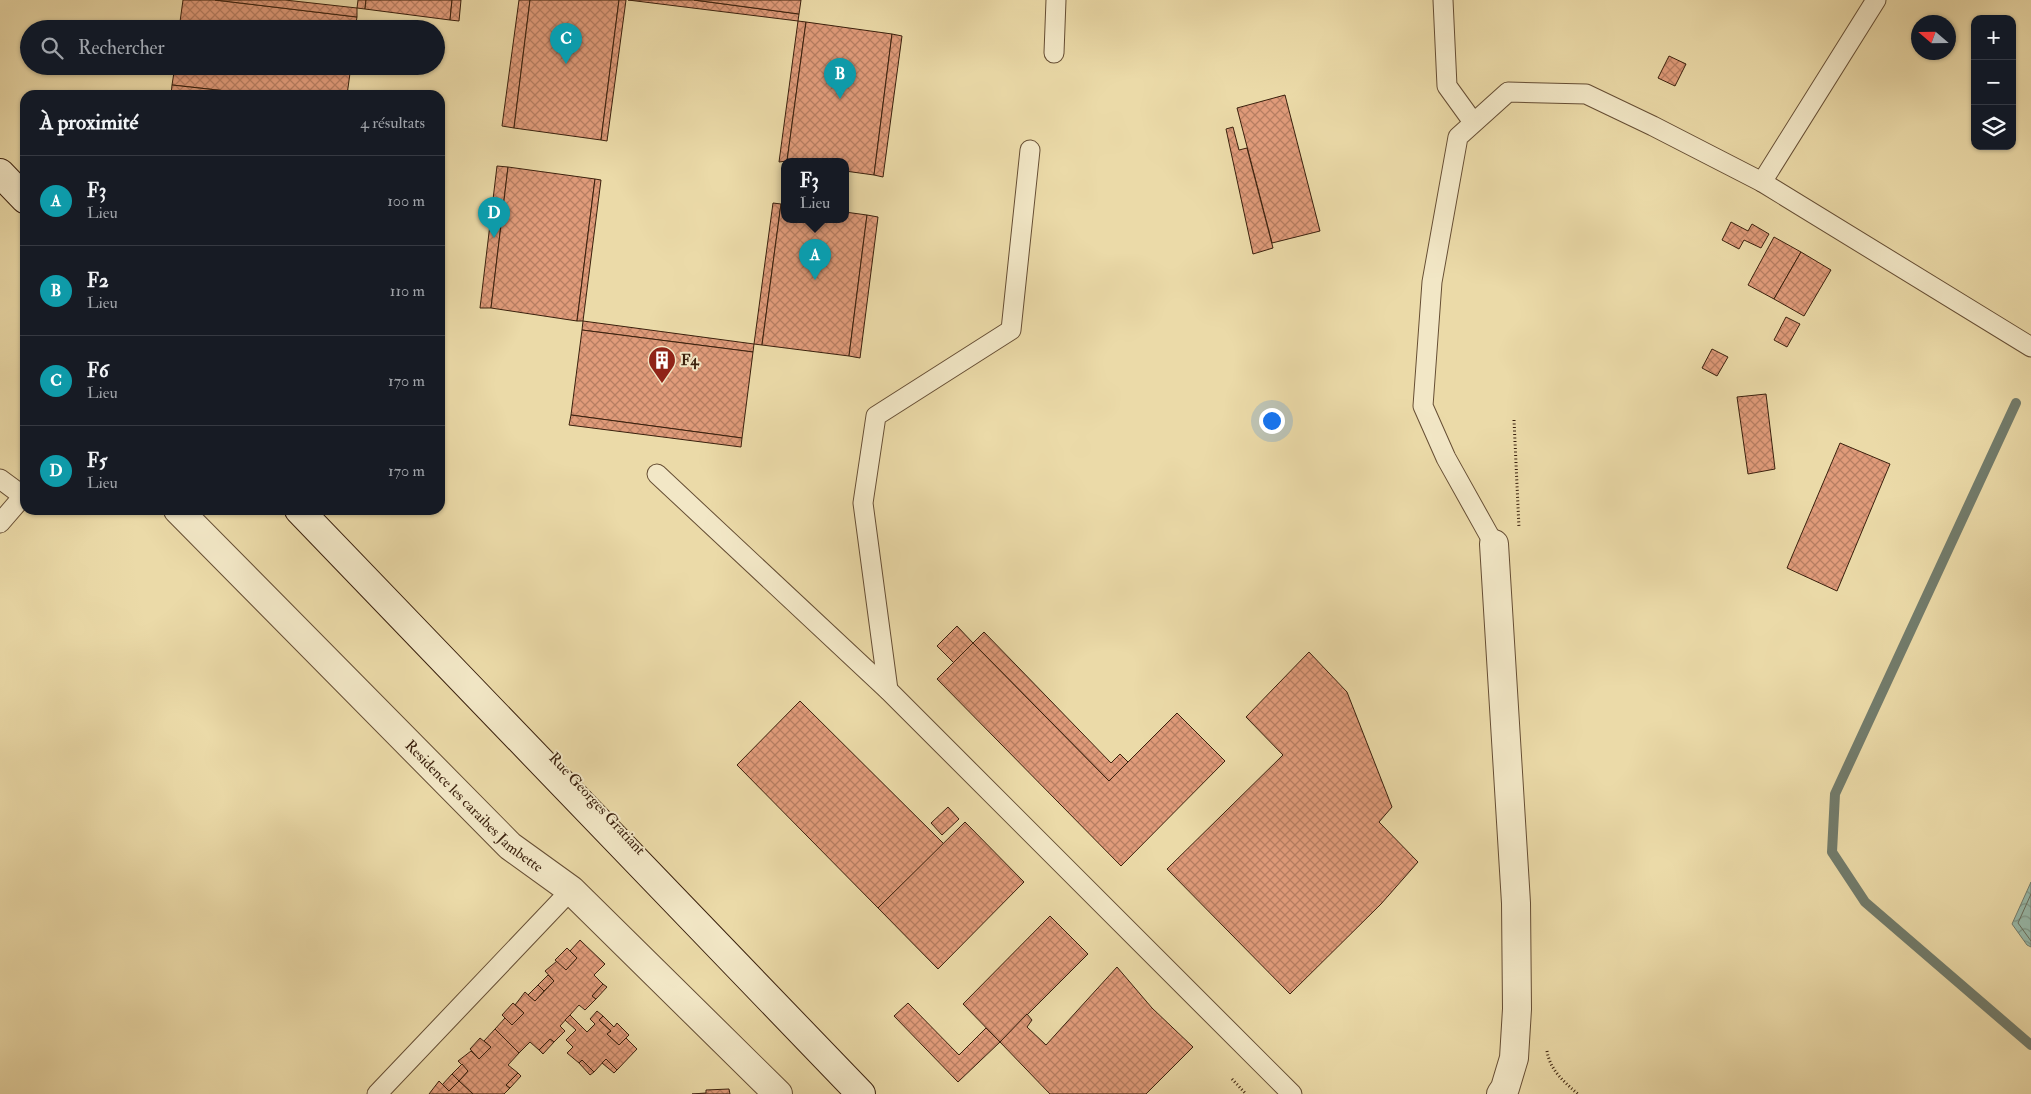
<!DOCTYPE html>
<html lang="fr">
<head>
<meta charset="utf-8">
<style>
  :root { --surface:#171b24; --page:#20242c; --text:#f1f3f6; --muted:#9ea1a6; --line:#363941; --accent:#db2777 }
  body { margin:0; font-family:"IM FELL Double Pica",serif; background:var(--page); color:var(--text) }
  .controls { position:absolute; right:15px; top:15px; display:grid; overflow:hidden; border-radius:10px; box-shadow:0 1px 4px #0004 }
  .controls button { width:45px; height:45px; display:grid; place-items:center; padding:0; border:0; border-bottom:1px solid var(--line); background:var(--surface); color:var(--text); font:25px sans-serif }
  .compass { position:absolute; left:1911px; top:15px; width:45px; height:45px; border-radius:50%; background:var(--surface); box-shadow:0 1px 4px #0004; rotate:290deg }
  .you { position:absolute; left:1271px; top:420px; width:18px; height:18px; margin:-12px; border:4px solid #fff; border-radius:50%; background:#1a73e8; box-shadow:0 0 0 8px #1a73e833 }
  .badge { display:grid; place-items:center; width:32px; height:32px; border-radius:50%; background:var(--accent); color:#fff; font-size:16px; font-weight:700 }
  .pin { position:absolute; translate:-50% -41px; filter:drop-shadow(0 1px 2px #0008) }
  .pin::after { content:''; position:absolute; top:26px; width:18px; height:15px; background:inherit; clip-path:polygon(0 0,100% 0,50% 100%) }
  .popup { position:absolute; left:781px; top:158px; width:68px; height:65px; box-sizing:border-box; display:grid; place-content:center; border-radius:10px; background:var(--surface); filter:drop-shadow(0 1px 4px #0005); font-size:16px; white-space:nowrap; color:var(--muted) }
  .popup b { font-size:19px; color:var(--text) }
  .popup::after { content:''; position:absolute; left:50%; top:100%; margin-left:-10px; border:10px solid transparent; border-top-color:var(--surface) }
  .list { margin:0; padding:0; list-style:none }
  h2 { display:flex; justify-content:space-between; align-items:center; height:65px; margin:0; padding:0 20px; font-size:21px }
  h2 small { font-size:16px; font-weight:400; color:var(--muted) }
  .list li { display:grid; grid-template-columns:32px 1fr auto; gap:15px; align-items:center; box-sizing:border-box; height:90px; padding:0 20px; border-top:1px solid var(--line) }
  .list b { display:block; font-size:19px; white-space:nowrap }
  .list p { margin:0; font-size:16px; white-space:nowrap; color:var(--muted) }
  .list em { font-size:16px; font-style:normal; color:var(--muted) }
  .icon { flex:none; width:28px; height:28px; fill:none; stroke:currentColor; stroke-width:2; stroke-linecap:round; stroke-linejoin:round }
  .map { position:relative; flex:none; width:2031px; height:1094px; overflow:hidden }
  .search { position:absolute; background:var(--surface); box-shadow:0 1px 4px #0004; left:20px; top:20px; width:425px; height:55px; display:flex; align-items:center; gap:12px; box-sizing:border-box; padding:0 18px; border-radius:28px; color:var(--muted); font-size:19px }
  .panel { position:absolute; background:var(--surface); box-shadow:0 1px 4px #0004; left:20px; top:90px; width:425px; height:425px; border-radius:15px }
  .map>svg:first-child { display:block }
  .water { fill:url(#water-waves); stroke:#727c6c }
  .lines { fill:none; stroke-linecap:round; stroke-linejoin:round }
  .shore { stroke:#696d5c; stroke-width:1 }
  .stream { stroke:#727c6c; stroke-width:10 }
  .building { fill:url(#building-cross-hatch); stroke:#3a200d }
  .service-casing { stroke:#664e34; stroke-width:21 }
  .minor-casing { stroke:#664e34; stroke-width:30 }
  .secondary-casing { stroke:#3a200d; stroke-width:30 }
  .path { stroke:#3a200d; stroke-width:3; stroke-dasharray:1 2.5; stroke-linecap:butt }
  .service { stroke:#f2e7c6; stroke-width:19 }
  .minor { stroke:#f2e7c6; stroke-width:28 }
  .secondary { stroke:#f2e7c6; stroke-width:28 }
  .labels { text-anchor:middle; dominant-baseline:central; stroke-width:4; stroke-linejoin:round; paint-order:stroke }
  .poi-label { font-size:15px; font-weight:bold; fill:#3a200d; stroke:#f2e7c6; text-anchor:start }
  .street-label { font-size:15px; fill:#3a200d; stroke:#f2e7c6 }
</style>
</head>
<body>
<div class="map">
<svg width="2031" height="1094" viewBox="0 0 2031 1094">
  <defs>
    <pattern id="water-waves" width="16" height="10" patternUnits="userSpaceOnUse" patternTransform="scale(1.25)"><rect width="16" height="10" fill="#98baab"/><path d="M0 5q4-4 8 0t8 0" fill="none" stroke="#7d978a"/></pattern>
    <pattern id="building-cross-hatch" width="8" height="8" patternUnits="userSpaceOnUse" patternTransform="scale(1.25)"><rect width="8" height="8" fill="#e09b7a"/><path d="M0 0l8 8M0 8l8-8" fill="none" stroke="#b77e62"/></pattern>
  </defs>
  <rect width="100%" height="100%" fill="#ebdaa8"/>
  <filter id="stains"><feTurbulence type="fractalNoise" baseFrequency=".004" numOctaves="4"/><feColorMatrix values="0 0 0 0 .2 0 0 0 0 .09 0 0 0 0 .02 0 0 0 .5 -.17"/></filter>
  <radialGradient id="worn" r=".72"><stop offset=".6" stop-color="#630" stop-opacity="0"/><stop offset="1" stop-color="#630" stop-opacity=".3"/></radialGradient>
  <polygon class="water" points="2031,882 2031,947 2027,945 2012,924"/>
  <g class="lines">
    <polyline class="shore" points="2031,894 2018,923 2031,941"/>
    <polyline class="stream" points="2016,403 1835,794 1832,852 1865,902 2031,1045"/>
  </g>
  <g class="building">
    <polygon points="183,0 215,0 357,17 355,29 179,29"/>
    <polygon points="215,0 285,0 357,8 357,17"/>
    <polygon points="358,0 366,0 365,9 357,8"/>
    <polygon points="366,0 452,0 450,20 365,9"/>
    <polygon points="452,0 461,0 459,21 450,20"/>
    <polygon points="519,0 530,0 514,128 502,126"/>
    <polygon points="530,0 619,0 601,140 514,128"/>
    <polygon points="619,0 626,0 607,141 601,140"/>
    <polygon points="628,0 694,0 799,14 798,21"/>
    <polygon points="694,0 801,0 799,14"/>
    <polygon points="798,21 806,22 787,161 779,162"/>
    <polygon points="806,22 892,34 874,175 845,171 845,161 787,161"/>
    <polygon points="892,34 902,36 883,177 874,175"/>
    <polygon points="1669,56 1686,64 1675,86 1658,78"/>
    <polygon points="175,66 351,66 347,95 262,95 172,85"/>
    <polygon points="172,85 262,95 171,95"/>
    <polygon points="1285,95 1320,231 1272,243 1237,108"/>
    <polygon points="1233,127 1239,150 1247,148 1273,248 1253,254 1226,129"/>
    <polygon points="497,166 508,167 491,308 480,308"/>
    <polygon points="508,167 595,179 577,321 491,308"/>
    <polygon points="595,179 601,180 583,321 577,321"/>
    <polygon points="773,203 781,204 762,345 754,344"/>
    <polygon points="781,204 785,205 785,219 845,219 845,212 867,215 849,356 762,345"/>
    <polygon points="867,215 878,217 860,358 849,356"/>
    <polygon points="1731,222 1748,231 1752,224 1769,234 1761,248 1744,240 1739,249 1722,240"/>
    <polygon points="1774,237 1801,252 1774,299 1748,285"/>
    <polygon points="1801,252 1831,270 1804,316 1774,299"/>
    <polygon points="1786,317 1800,324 1787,347 1774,340"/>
    <polygon points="583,321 754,344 753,352 582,330"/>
    <polygon points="582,330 753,352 742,438 571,415"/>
    <polygon points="1712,349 1728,357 1717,376 1702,368"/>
    <polygon points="1766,394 1775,469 1748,474 1737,397"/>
    <polygon points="571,415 742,438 741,447 569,425"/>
    <polygon points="1840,443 1890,464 1837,591 1787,568"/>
    <polygon points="957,626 973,643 954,663 937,646"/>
    <polygon points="984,632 1111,763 1120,754 1128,762 1109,781 973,643"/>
    <polygon points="973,643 1109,781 1177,713 1225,761 1121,866 937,679"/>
    <polygon points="1309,652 1347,692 1392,807 1379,822 1418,862 1381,904 1290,994 1167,869 1283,755 1246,717"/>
    <polygon points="800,701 944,844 878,908 737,765"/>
    <polygon points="948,807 959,819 942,835 931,823"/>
    <polygon points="965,822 1024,882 938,969 878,908"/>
    <polygon points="1050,916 1088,954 1000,1042 963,1004"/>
    <polygon points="580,940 605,964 594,975 603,984 592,996 596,999 585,1010 579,1005 570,1015 560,1026 565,1031 554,1042 550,1039 539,1050 530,1042 519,1053 495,1029 505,1018 512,1025 524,1013 515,1005 525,992 535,1001 554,981 545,971 557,961 566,970 577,958 570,951"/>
    <polygon points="567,948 577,958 566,970 555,960"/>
    <polygon points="1117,967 1152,1008 1193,1047 1146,1094 1050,1094 1000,1042 1027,1014 1032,1020 1027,1027 1046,1045"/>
    <polygon points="548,975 554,981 544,991 538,985"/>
    <polygon points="603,984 607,987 596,999 592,996"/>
    <polygon points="538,985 544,991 535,1001 528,995"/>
    <polygon points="513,1003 524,1013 512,1025 502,1015"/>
    <polygon points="908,1003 959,1055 986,1028 1000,1042 958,1082 894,1016"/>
    <polygon points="597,1011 603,1016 599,1020 611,1031 607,1034 619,1045 626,1038 637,1049 617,1070 606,1059 594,1072 582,1060 579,1063 567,1053 573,1047 566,1040 576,1030 565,1020 570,1015 587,1032 595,1024 590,1019"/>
    <polygon points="603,1016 614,1027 617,1023 629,1035 619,1045 607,1034 611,1031 599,1020"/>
    <polygon points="495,1029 519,1053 508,1065 518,1073 506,1085 510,1088 504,1094 473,1094 459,1081 468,1071 458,1061 471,1051 479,1059 491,1047 484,1041"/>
    <polygon points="480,1038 491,1047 479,1059 470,1049"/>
    <polygon points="550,1039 554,1042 543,1054 539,1050"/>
    <polygon points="606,1059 617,1070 614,1073 602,1063"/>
    <polygon points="582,1060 594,1072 590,1075 579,1063"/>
    <polygon points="462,1064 468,1071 459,1081 452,1074"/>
    <polygon points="518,1073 521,1076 510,1088 506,1085"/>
    <polygon points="452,1074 459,1081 449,1091 442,1085"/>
    <polygon points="439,1081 449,1091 459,1081 473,1094 429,1094"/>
    <polygon points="729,1089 730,1094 692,1094 706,1093 706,1090"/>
  </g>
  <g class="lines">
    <g class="service-casing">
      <g id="service">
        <polyline points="1443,0 1447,86 1473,122"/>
        <polyline points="1054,53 1056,0"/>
        <polyline points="1762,182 1876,0"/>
        <polyline points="657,474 888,690 1292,1094"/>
        <polyline points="0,479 23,496"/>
        <polyline points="0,523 25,494"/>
        <polyline points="1494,544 1446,458 1423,406 1432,282 1458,137 1508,92 1586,94 1653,126 1762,182 2031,347"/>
        <polyline points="888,690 863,503 876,416 1011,330 1030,150"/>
        <polyline points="377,1094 571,890"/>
      </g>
    </g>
    <g class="minor-casing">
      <g id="minor">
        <path id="s1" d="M178 510 510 846 571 890 778 1094"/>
        <polyline points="1494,544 1516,903 1517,1009 1514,1058 1505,1088 1501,1094"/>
      </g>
    </g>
    <g class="secondary-casing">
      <g id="secondary">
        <polyline points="0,173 25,199"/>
        <polyline points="299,510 861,1094"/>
      </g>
    </g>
    <g class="path">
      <polyline points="1514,420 1519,528"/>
      <path d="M1547 1051C1550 1070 1564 1082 1578 1094"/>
      <polyline points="1232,1079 1246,1094"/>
    </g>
    <use href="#service" class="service"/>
    <use href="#minor" class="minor"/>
    <use href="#secondary" class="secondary"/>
  </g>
  <defs>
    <g id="building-pin" transform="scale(1.4375)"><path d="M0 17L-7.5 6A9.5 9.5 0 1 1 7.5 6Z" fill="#8f2418" stroke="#f2e7c6"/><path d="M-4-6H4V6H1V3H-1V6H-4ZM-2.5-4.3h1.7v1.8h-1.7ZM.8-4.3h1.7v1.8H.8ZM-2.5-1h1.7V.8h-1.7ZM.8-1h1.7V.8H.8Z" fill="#fff"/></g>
  </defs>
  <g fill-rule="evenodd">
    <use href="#building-pin" x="662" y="360"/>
  </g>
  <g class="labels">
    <g class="poi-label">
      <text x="681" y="360">F4</text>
    </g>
    <g class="street-label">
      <text transform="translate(597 804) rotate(47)">Rue Georges Gratiant</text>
      <text stroke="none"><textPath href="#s1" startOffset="419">Residence les caraibes Jambette</textPath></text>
    </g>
  </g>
  <rect width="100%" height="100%" filter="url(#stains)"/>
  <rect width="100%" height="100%" fill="url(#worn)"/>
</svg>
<div class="controls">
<button>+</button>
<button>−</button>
<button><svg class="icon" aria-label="layers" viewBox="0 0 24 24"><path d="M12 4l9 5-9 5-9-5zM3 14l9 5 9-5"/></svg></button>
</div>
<svg class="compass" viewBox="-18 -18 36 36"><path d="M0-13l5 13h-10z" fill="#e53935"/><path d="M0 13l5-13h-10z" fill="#9ea1a6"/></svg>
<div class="you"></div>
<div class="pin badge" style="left:815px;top:280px;background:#0f9aa8">A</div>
<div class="popup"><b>F3</b>Lieu</div>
<div class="pin badge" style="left:840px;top:99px;background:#0f9aa8">B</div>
<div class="pin badge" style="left:566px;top:64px;background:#0f9aa8">C</div>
<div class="pin badge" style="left:494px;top:238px;background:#0f9aa8">D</div>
<div class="search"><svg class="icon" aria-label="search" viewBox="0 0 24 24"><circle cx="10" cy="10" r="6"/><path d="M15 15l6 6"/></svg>Rechercher</div>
<section class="panel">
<h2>À proximité<small>4 résultats</small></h2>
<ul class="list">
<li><span class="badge" style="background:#0f9aa8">A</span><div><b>F3</b><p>Lieu</p></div><em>100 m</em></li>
<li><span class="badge" style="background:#0f9aa8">B</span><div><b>F2</b><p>Lieu</p></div><em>110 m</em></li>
<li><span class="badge" style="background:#0f9aa8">C</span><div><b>F6</b><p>Lieu</p></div><em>170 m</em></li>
<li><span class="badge" style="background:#0f9aa8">D</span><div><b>F5</b><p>Lieu</p></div><em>170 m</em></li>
</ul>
</section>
</div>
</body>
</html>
